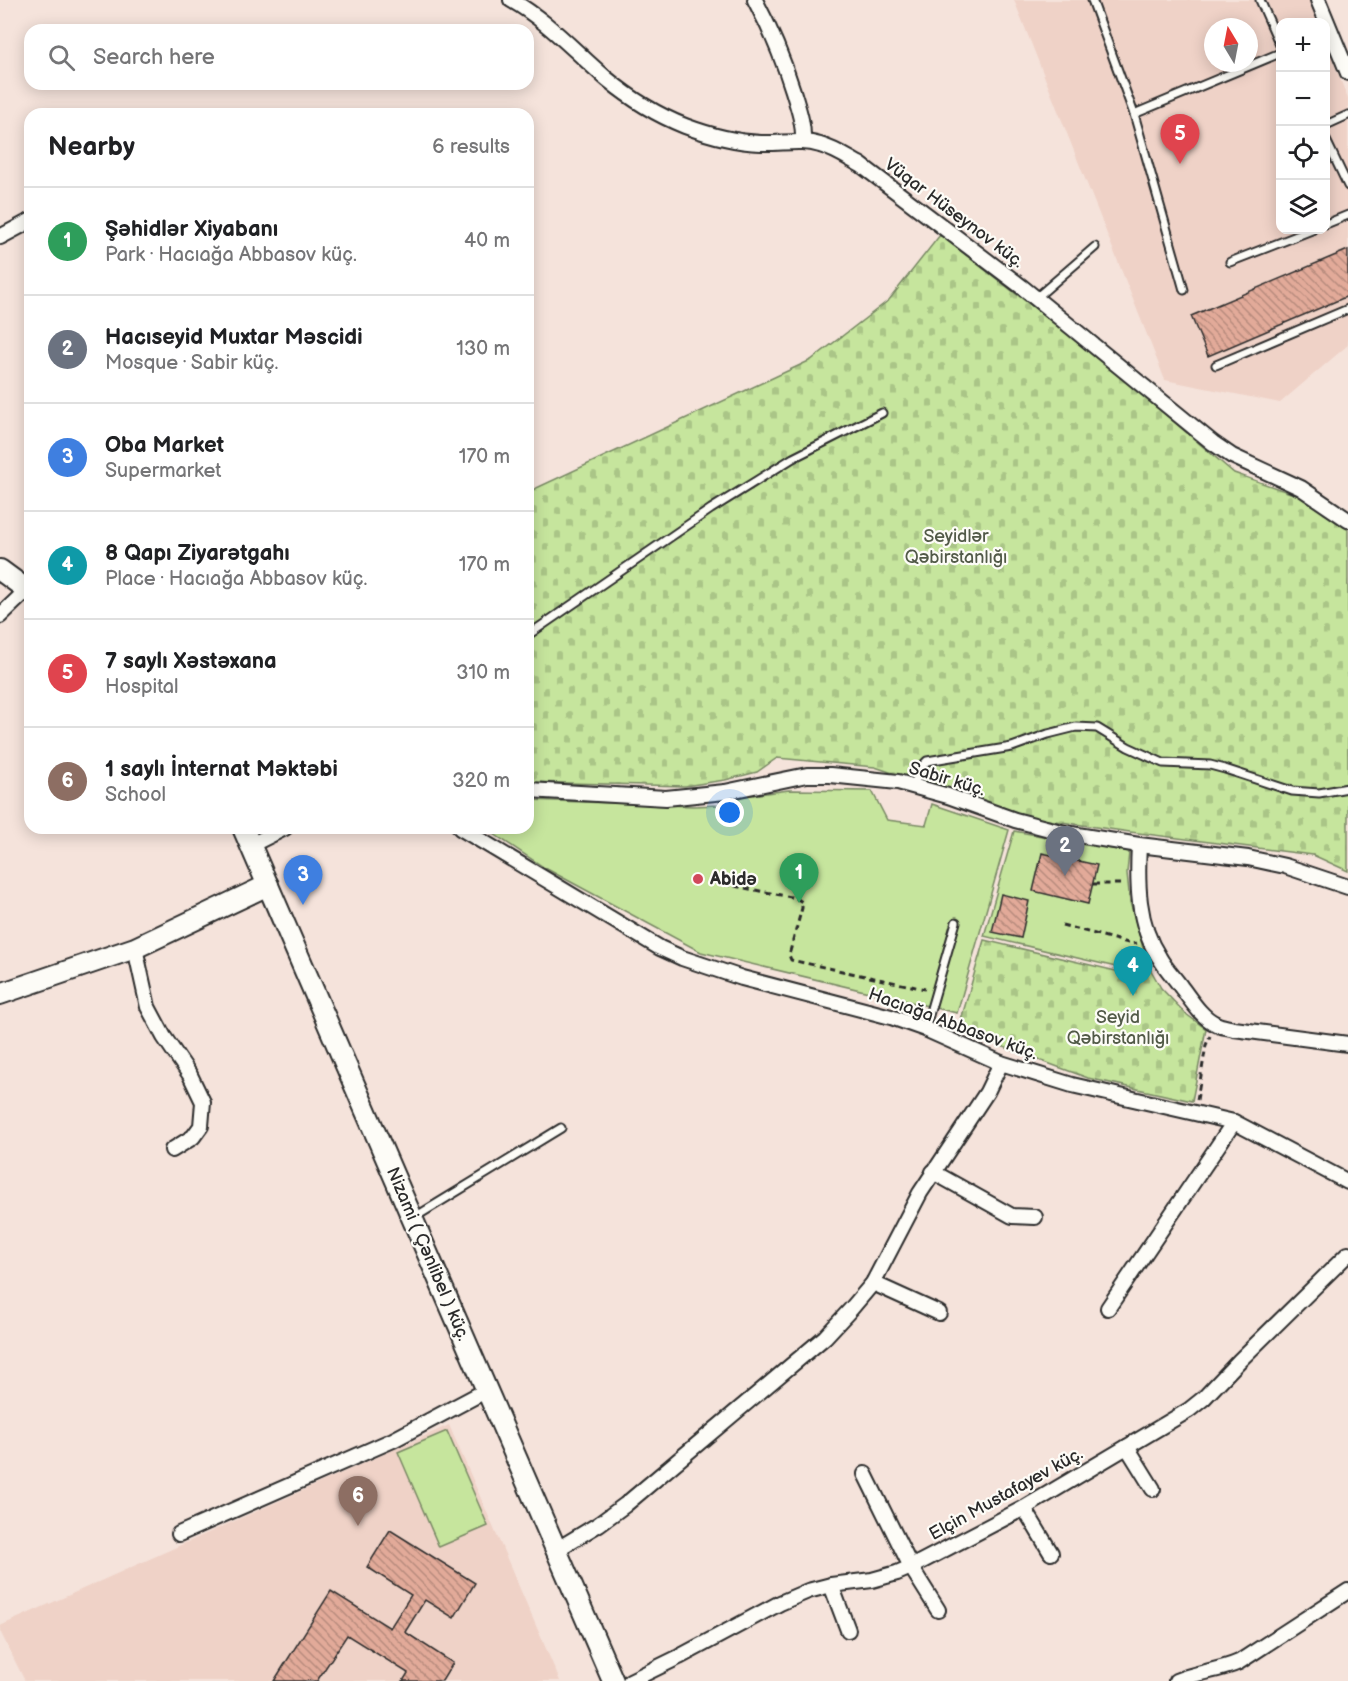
<!DOCTYPE html>
<html lang="en">
<head>
<meta charset="utf-8">
<style>
  :root { --surface:#fff; --page:#f6f6f6; --text:#202124; --muted:#757577; --line:#e0e0e0; --accent:#111827 }
  body { margin:0; font-family:"Balsamiq Sans",sans-serif; background:var(--page); color:var(--text) }
  .controls { position:absolute; right:18px; top:18px; display:grid; overflow:hidden; border-radius:12px; box-shadow:0 3px 15px #0003 }
  .controls button { width:54px; height:54px; display:grid; place-items:center; padding:0; border:0; border-bottom:2px solid var(--line); background:var(--surface); color:var(--text); font:30px sans-serif }
  .compass { position:absolute; left:1204px; top:18px; width:54px; height:54px; border-radius:50%; background:var(--surface); box-shadow:0 3px 15px #0003; rotate:350deg }
  .you { position:absolute; left:730px; top:813px; width:21px; height:21px; margin:-15px; border:4px solid #fff; border-radius:50%; background:#1a73e8; box-shadow:0 0 0 9px #1a73e833 }
  .badge { display:grid; place-items:center; width:39px; height:39px; border-radius:50%; background:var(--accent); color:#fff; font-size:20px; font-weight:700 }
  .pin { position:absolute; translate:-50% -50px; filter:drop-shadow(0 2px 3px #0008) }
  .pin::after { content:''; position:absolute; top:32px; width:21px; height:18px; background:inherit; clip-path:polygon(0 0,100% 0,50% 100%) }
  .list { margin:0; padding:0; list-style:none }
  h2 { display:flex; justify-content:space-between; align-items:center; height:78px; margin:0; padding:0 24px; font-size:26px }
  h2 small { font-size:20px; font-weight:400; color:var(--muted) }
  .list li { display:grid; grid-template-columns:39px 1fr auto; gap:18px; align-items:center; box-sizing:border-box; height:108px; padding:0 24px; border-top:2px solid var(--line) }
  .list b { display:block; font-size:22px; white-space:nowrap }
  .list p { margin:0; font-size:20px; white-space:nowrap; color:var(--muted) }
  .list em { font-size:20px; font-style:normal; color:var(--muted) }
  .icon { flex:none; width:33px; height:33px; fill:none; stroke:currentColor; stroke-width:2; stroke-linecap:round; stroke-linejoin:round }
  .map { position:relative; flex:none; width:1348px; height:1681px; overflow:hidden }
  .search { position:absolute; background:var(--surface); box-shadow:0 3px 15px #0003; left:24px; top:24px; width:510px; height:66px; display:flex; align-items:center; gap:15px; box-sizing:border-box; padding:0 21px; border-radius:18px; color:var(--muted); font-size:22px }
  .panel { position:absolute; background:var(--surface); box-shadow:0 3px 15px #0003; left:24px; top:108px; width:510px; height:726px; border-radius:18px }
  .map>svg:first-child { display:block }
  .built { fill:#efd2c7; fill-rule:evenodd }
  .green { fill:#c6e59d; stroke:#788864; stroke-width:1.5 }
  .cemetery { fill:url(#cemetery-stones); stroke:#788864; stroke-width:1.5 }
  .building { fill:url(#building-back-hatch); stroke:#2b2b2b; stroke-width:1.5 }
  .lines { fill:none; stroke-linecap:round; stroke-linejoin:round }
  .lane-casing { stroke:#2b2b2b; stroke-width:11 }
  .street-casing { stroke:#2b2b2b; stroke-width:18 }
  .secondary-casing { stroke:#2b2b2b; stroke-width:24 }
  .path { stroke:#2b2b2b; stroke-width:3; stroke-dasharray:6 4.5; stroke-linecap:butt }
  .lane { stroke:#fdfcf7; stroke-width:7 }
  .street { stroke:#fdfcf7; stroke-width:14 }
  .secondary { stroke:#fdfcf7; stroke-width:20 }
  .poi-dot { fill:#d1495b; stroke:#fdfcf7; stroke-width:2 }
  .labels { text-anchor:middle; dominant-baseline:central; stroke-width:4.5; stroke-linejoin:round; paint-order:stroke }
  .street-label { font-size:18px; fill:#2b2b2b; stroke:#fdfcf7 }
  .park-label { font-size:18px; fill:#525a48; stroke:#fdfcf7 }
  .poi-label { font-size:18px; font-weight:bold; fill:#2b2b2b; stroke:#fdfcf7; text-anchor:start }
</style>
</head>
<body>
<div class="map">
<svg width="1348" height="1681" viewBox="0 0 1348 1681">
  <defs>
    <pattern id="cemetery-stones" width="16" height="16" patternUnits="userSpaceOnUse" patternTransform="scale(1.5)"><rect width="16" height="16" fill="#c6e59d"/><path d="M2 7V4a2 2 0 0 1 4 0v3zM10 15v-3a2 2 0 0 1 4 0v3z" fill="#aac587"/></pattern>
    <pattern id="building-back-hatch" width="6" height="6" patternUnits="userSpaceOnUse" patternTransform="scale(1.5)"><rect width="6" height="6" fill="#e2aa99"/><path d="M-1 5l2 2M0 0l6 6M5-1l2 2" fill="none" stroke="#b78b7d"/></pattern>
  </defs>
  <rect width="100%" height="100%" fill="#f5e3db"/>
  <filter id="ink" filterUnits="userSpaceOnUse"><feTurbulence type="fractalNoise" baseFrequency=".0167" numOctaves="2"/><feDisplacementMap in="SourceGraphic" scale="12" xChannelSelector="R" yChannelSelector="G"/><feConvolveMatrix kernelMatrix="1 2 1 2 8 2 1 2 1" color-interpolation-filters="sRGB"/></filter>
  <g filter="url(#ink)">
    <g class="built">
      <path d="M1014 0H1309L1318 22H1280V230H1326V43L1348 99V345L1280 403 1165 380ZM1213 27H1249V63H1213Z"/>
      <polygon points="449,1425 560,1681 25,1681 0,1631 0,1626"/>
    </g>
    <g class="green">
      <polygon points="789,790 872,791 887,820 926,825 932,804 1009,830 957,1013 701,952 545,868 485,828 528,828 528,800 693,806 719,805 721,799"/>
      <polygon points="1014,831 1129,852 1127,873 1130,902 1147,962 1120,968 984,936"/>
      <polygon points="447,1431 488,1526 439,1547 398,1452"/>
    </g>
    <g class="cemetery">
      <polygon points="940,235 1099,358 1234,473 1310,500 1348,530 1348,871 1313,855 1130,832 1020,816 875,767 777,758 757,772 725,780 685,786 528,782 528,492 811,360 889,300"/>
      <polygon points="984,940 1120,972 1148,965 1161,988 1186,1014 1206,1029 1192,1101 1088,1078 958,1030"/>
    </g>
    <g class="building">
      <polygon points="1348,250 1348,296 1208,356 1191,316"/>
      <polygon points="1042,853 1097,865 1088,904 1033,891"/>
      <polygon points="1001,894 1029,901 1021,938 992,932"/>
      <polygon points="390,1530 475,1583 454,1618 425,1600 405,1632 453,1663 442,1681 403,1681 408,1673 347,1635 317,1681 274,1681 331,1591 390,1628 411,1595 367,1567"/>
    </g>
    <g class="lines">
      <g class="lane-casing">
        <g id="lane">
          <polyline points="1092,0 1134,114 1184,290"/>
          <polyline points="1260,0 1280,45"/>
          <polyline points="1134,114 1280,53"/>
          <polyline points="1326,125 1348,115"/>
          <polyline points="1326,140 1348,186"/>
          <polyline points="1326,224 1348,215"/>
          <polyline points="1230,262 1312,230"/>
          <polyline points="1036,298 1095,247"/>
          <polyline points="1216,365 1348,309"/>
          <polyline points="528,635 711,509 793,458 882,413"/>
          <polyline points="913,786 922,766 927,761 1012,747 1048,734 1076,727 1097,728 1128,747 1163,763 1210,765 1225,769 1292,791 1319,793 1348,788"/>
          <polyline points="925,1029 956,922"/>
          <polyline points="415,1217 561,1128"/>
        </g>
      </g>
      <g class="street-casing">
        <g id="street">
          <path d="M511 0C548 21 575 52 607 79 630 98 657 115 685 126 709 135 735 142 761 143 781 144 801 139 820 145 835 149 848 158 861 165L1022 287 1213 443 1232 456 1301 488 1348 520"/>
          <path d="M755 0C771 30 783 59 793 91 798 108 804 124 803 141"/>
          <polyline points="1318,0 1348,73"/>
          <polyline points="0,237 30,221"/>
          <polyline points="0,616 27,590"/>
          <polyline points="528,790 666,798 725,792 807,775 830,775 898,782 948,796 1015,820 1065,833 1139,845 1248,858 1285,866 1348,887"/>
          <polyline points="460,828 660,948 682,958 742,978 891,1017 925,1029 1001,1063 1072,1085 1234,1122 1348,1182"/>
          <polyline points="251,845 285,828"/>
          <path d="M1139 845C1137 882 1137 924 1159 957 1165 968 1174 977 1181 987 1191 1000 1201 1017 1216 1024 1221 1027 1228 1027 1234 1029L1348 1044"/>
          <polyline points="135,948 148,1007 164,1037 190,1075 203,1102 201,1126 193,1137 172,1150"/>
          <polyline points="933,1172 1012,1216 1035,1217"/>
          <polyline points="873,1283 939,1313"/>
          <polyline points="1108,1308 1234,1122"/>
          <polyline points="1127,1447 1153,1489"/>
          <polyline points="865,1474 911,1567 938,1610"/>
          <polyline points="1024,1508 1051,1553"/>
          <polyline points="179,1534 393,1440 487,1390"/>
          <polyline points="556,1550 599,1524 625,1505 825,1337 851,1309 873,1283 920,1193 987,1092 1001,1063"/>
          <polyline points="831,1585 848,1630"/>
          <polyline points="630,1681 679,1657 780,1603 808,1591 831,1585 872,1580 897,1573 911,1567 1024,1508 1189,1410 1204,1398 1239,1361 1348,1254"/>
          <path d="M1176 1681C1196 1672 1219 1671 1239 1662L1348 1591"/>
        </g>
      </g>
      <g class="secondary-casing">
        <g id="secondary">
          <polyline points="0,570 30,592"/>
          <polyline points="243,828 613,1681"/>
          <polyline points="0,994 135,948 268,885"/>
        </g>
      </g>
      <g class="path">
        <polyline points="714,882 796,898 802,902 802,908 789,955 791,960 925,989"/>
        <polyline points="1093,884 1124,884"/>
        <polyline points="1062,925 1132,944 1137,943"/>
        <polyline points="1197,1100 1206,1045 1210,1036"/>
      </g>
      <use href="#lane" class="lane"/>
      <use href="#street" class="street"/>
      <use href="#secondary" class="secondary"/>
    </g>
  </g>
  <circle class="poi-dot" cx="698" cy="879" r="6"/>
  <g class="labels">
    <g class="street-label">
      <text transform="translate(954 213) rotate(37)">Vüqar Hüseynov küç.</text>
      <text transform="translate(947 779) rotate(17)">Sabir küç.</text>
      <text transform="translate(953 1024) rotate(20)">Hacıağa Abbasov küç.</text>
      <text transform="translate(428 1254) rotate(67)">Nizami ( Çənlibel ) küç.</text>
      <text transform="translate(1006 1494) rotate(-29)">Elçin Mustafayev küç.</text>
    </g>
    <g class="park-label">
      <text x="956" y="536">Seyidlər<tspan x="956" dy="21">Qəbirstanlığı</tspan></text>
      <text x="1118" y="1017">Seyid<tspan x="1118" dy="21">Qəbirstanlığı</tspan></text>
    </g>
    <g class="poi-label">
      <text x="710" y="879">Abidə</text>
    </g>
  </g>
</svg>
<div class="controls">
<button>+</button>
<button>−</button>
<button><svg class="icon" aria-label="locate" viewBox="0 0 24 24"><circle cx="12" cy="12" r="6"/><path d="M12 2v4M12 18v4M2 12h4M18 12h4"/></svg></button>
<button><svg class="icon" aria-label="layers" viewBox="0 0 24 24"><path d="M12 4l9 5-9 5-9-5zM3 14l9 5 9-5"/></svg></button>
</div>
<svg class="compass" viewBox="-18 -18 36 36"><path d="M0-13l5 13h-10z" fill="#e53935"/><path d="M0 13l5-13h-10z" fill="#757577"/></svg>
<div class="you"></div>
<div class="pin badge" style="left:799px;top:903px;background:#2e9e5b">1</div>
<div class="pin badge" style="left:1065px;top:876px;background:#6b7280">2</div>
<div class="pin badge" style="left:303px;top:905px;background:#3f7fe0">3</div>
<div class="pin badge" style="left:1133px;top:996px;background:#0f9aa8">4</div>
<div class="pin badge" style="left:1180px;top:164px;background:#e0444e">5</div>
<div class="pin badge" style="left:358px;top:1526px;background:#8d6e63">6</div>
<div class="search"><svg class="icon" aria-label="search" viewBox="0 0 24 24"><circle cx="10" cy="10" r="6"/><path d="M15 15l6 6"/></svg>Search here</div>
<section class="panel">
<h2>Nearby<small>6 results</small></h2>
<ul class="list">
<li><span class="badge" style="background:#2e9e5b">1</span><div><b>Şəhidlər Xiyabanı</b><p>Park · Hacıağa Abbasov küç.</p></div><em>40 m</em></li>
<li><span class="badge" style="background:#6b7280">2</span><div><b>Hacıseyid Muxtar Məscidi</b><p>Mosque · Sabir küç.</p></div><em>130 m</em></li>
<li><span class="badge" style="background:#3f7fe0">3</span><div><b>Oba Market</b><p>Supermarket</p></div><em>170 m</em></li>
<li><span class="badge" style="background:#0f9aa8">4</span><div><b>8 Qapı Ziyarətgahı</b><p>Place · Hacıağa Abbasov küç.</p></div><em>170 m</em></li>
<li><span class="badge" style="background:#e0444e">5</span><div><b>7 saylı Xəstəxana</b><p>Hospital</p></div><em>310 m</em></li>
<li><span class="badge" style="background:#8d6e63">6</span><div><b>1 saylı İnternat Məktəbi</b><p>School</p></div><em>320 m</em></li>
</ul>
</section>
</div>
</body>
</html>
